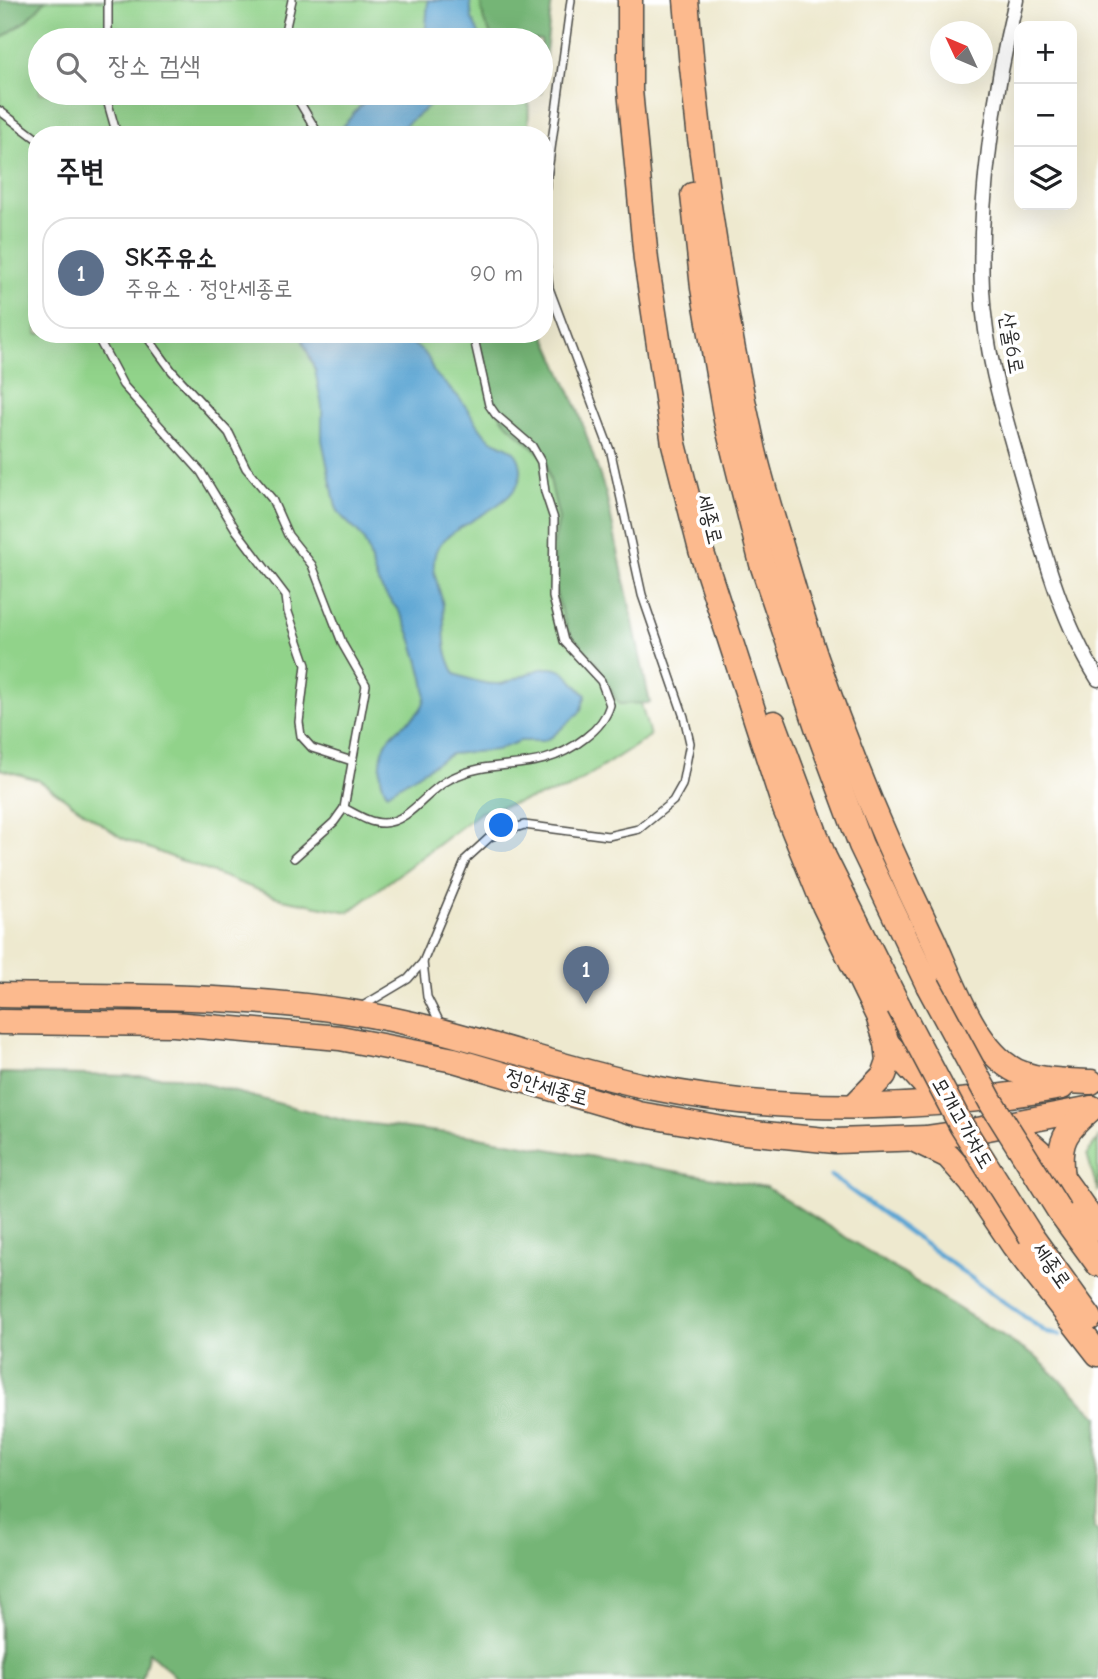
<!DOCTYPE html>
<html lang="ko">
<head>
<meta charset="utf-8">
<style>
  :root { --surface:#fff; --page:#f6f6f6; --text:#202124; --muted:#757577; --line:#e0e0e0; --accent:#1f6fb2 }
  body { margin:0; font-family:"Comic Neue","Poor Story",sans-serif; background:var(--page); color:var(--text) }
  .controls { position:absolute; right:21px; top:21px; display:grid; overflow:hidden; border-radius:14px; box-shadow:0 7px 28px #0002 }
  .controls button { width:63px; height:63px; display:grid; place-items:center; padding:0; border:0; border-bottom:2px solid var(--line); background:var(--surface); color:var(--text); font:35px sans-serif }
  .compass { position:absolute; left:930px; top:21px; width:63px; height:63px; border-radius:50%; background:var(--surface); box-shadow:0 7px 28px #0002; rotate:314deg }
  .you { position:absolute; left:502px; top:826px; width:24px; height:24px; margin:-18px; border:5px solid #fff; border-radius:50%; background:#1a73e8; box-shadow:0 0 0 10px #1a73e833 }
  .badge { display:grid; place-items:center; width:46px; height:46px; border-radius:50%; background:var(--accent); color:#fff; font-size:23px; font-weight:700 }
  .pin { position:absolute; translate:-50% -58px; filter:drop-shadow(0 2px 4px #0008) }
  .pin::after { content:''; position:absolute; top:37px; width:24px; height:21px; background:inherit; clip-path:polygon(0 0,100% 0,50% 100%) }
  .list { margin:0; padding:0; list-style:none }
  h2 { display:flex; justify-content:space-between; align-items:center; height:91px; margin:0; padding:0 28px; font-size:30px }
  h2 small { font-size:23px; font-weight:400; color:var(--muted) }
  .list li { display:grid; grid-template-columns:46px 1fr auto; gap:21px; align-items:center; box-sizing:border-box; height:112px; margin:0 14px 14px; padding:0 14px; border:2px solid var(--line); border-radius:28px }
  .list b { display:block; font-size:26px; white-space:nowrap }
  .list p { margin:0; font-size:23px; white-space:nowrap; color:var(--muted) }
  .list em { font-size:23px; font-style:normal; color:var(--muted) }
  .icon { flex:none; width:38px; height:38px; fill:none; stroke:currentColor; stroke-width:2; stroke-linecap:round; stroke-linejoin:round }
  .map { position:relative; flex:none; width:1098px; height:1679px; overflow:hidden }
  .search { position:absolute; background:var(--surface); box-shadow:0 7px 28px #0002; left:28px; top:28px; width:525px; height:77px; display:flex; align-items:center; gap:18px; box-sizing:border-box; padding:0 24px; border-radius:38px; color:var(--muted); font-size:26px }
  .panel { position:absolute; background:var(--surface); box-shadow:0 7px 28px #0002; left:28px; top:126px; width:525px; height:217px; border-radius:28px }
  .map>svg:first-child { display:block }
  .green { fill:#91d38a; stroke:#5e7f5a; stroke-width:2 }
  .forest { fill:#74b576; stroke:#507050; stroke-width:2 }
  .water { fill:#5ba5d3; stroke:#43687f; stroke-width:2 }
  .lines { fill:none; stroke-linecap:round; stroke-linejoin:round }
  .stream { stroke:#5ba5d3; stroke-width:4.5 }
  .lane-casing { stroke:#484844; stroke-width:10 }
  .street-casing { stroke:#484844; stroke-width:17 }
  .highway-casing { stroke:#484844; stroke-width:27 }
  .lane { stroke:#fff; stroke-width:7 }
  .street { stroke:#fff; stroke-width:14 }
  .highway { stroke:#fcba8e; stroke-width:24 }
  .highway-bridge-casing { stroke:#484844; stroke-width:27; stroke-linecap:butt }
  .highway-bridge { stroke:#fcba8e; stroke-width:24 }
  .labels { text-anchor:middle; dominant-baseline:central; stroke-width:7; stroke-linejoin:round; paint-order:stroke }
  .street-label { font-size:21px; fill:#2b2b2b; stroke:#fff }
</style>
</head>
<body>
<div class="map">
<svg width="1098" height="1679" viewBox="0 0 1098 1679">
  <rect width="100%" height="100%" fill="#fff"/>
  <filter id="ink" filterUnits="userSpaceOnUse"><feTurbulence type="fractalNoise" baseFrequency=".0143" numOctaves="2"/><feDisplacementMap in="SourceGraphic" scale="14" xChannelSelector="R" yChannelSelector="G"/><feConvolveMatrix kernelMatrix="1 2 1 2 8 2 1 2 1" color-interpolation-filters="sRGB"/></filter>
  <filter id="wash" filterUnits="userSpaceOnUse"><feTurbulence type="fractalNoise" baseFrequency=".00686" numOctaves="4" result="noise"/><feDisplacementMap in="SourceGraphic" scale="28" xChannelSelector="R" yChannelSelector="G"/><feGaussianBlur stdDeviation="1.57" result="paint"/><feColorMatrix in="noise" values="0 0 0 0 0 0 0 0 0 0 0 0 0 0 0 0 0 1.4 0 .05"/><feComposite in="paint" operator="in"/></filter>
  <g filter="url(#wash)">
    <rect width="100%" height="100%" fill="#eee9cf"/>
    <g class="green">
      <polygon points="0,0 529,0 529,40 40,40 40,93 529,93 528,135 37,135 37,334 538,334 650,736 568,789 481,812 349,912 282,899 122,838 38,780 0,769"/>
      <polygon points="1098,1138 1098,1192 1087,1154"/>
    </g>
    <g class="forest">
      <polygon points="0,0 46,0 27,20 0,39"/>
      <polygon points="480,0 552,0 541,93 530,93 541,93 541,40 494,40 484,21"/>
      <polygon points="544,333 578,410 606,494 650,703 619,704 597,664 568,631 555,590 554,543 559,519 545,458 507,424 489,400 483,360 474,334"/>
      <polygon points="0,1073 178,1077 346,1121 473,1136 766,1187 1037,1358 1098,1417 1094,1527 1098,1532 1098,1679 178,1679 149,1652 142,1679 0,1679"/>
    </g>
    <g class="water">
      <polygon points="428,0 470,0 472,19 480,36 479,40 425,40"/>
      <polygon points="377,93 445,93 393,135 336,135 359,107"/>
      <path d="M300 334 405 337C411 343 419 348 425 354 431 359 430 367 434 372 442 382 452 389 460 399 469 410 476 423 485 434 495 447 515 443 520 463 532 506 448 521 436 551 429 571 441 588 443 607 446 635 441 648 455 674 469 679 484 685 499 684 518 682 543 659 563 672 571 677 578 689 586 695L580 712 552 737 543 741H520L497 750 451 754 387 793C380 782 380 774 381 762 384 724 420 725 425 698 427 682 410 630 401 615 394 603 383 595 377 580 370 565 371 549 360 535 352 524 342 521 336 507L322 440V406L315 370Z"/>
    </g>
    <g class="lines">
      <polyline class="stream" points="831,1176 1047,1333 1060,1335"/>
    </g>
  </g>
  <g filter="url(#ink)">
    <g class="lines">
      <g class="lane-casing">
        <g id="lane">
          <polyline points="108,40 108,0"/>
          <polyline points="283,40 292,0"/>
          <polyline points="105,93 117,135"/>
          <polyline points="294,93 319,135"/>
          <polyline points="0,111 37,139"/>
          <polyline points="544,201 571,0"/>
          <polyline points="96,334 123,385 201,472 236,530 286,596 288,612 306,665 299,722 301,736 312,748 352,761"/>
          <polyline points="145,334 172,371 229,433 246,468 272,499 288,535 312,565 343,645 366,685 344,808 334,822 294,858"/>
          <path d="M344 808C356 814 369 823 383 823 410 822 427 790 450 779 497 755 536 777 585 738 597 729 606 719 610 705L601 681 564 641 553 597 554 519 545 492 541 462 532 446 496 415 489 405 473 334"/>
          <polyline points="423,962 427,997 440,1023"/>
          <polyline points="361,1007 408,979 423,962 466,859 490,837 524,825 608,836 639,829 673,801 682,785 690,743 684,717 642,595 611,453 549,288 544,247"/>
        </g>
      </g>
      <g class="street-casing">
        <path id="street" d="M1016 0C995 88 978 199 982 289 985 361 1010 432 1029 501 1046 562 1064 625 1098 679"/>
      </g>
      <g class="highway-casing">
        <g id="highway">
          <polyline points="630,0 630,90 646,260 674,444 701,550 785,809 824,905 878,1016 887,1043 889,1061 884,1075 855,1105"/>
          <path d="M686 0C698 151 721 304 754 451 761 481 770 510 779 539 817 675 867 804 929 931 949 972 970 1040 1008 1066 1028 1081 1066 1081 1091 1082"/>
          <polyline points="693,195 703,288 726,420 762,564 817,727 861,845 928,985"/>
          <polyline points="774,723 824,857 899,1007"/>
          <path d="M0 995C117 997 235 994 351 1012 452 1027 549 1066 649 1087 784 1115 928 1111 1062 1087"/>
          <polyline points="0,1022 174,1024 340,1038 454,1060 639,1114 735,1131 835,1141 926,1138 967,1132 1092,1108"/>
          <polyline points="887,1043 927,1087 953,1104"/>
          <path d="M1005 1127C1047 1147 1072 1192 1098 1229"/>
          <polyline points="913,1139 948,1156 971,1182 1014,1246 1098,1354"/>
          <path d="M1062 1178C1057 1141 1065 1131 1092 1108"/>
          <polyline points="1060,1212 1098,1264"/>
          <polyline points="1031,1236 1090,1318"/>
        </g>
      </g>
      <use href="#lane" class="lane"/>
      <use href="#street" class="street"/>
      <use href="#highway" class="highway"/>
      <g class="highway-bridge-casing">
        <g id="highway-bridge">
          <polyline points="928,985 991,1102 1060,1212"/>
          <polyline points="899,1007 961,1125 1031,1236"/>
        </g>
      </g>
      <use href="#highway-bridge" class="highway-bridge"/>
    </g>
  </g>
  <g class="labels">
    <g class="street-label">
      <text transform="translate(1012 343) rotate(80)">산울6로</text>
      <text transform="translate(710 519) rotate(76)">세종로</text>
      <text transform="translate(547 1087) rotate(16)">정안세종로</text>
      <text transform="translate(963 1123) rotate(60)">모개고가차도</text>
      <text transform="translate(1052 1265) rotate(55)">세종로</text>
    </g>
  </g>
</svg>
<div class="controls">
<button>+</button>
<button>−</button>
<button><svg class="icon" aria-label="layers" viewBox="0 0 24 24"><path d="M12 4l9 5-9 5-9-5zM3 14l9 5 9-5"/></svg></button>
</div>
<svg class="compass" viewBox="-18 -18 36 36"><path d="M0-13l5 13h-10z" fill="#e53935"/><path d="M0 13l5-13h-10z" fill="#757577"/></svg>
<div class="you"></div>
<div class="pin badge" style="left:586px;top:1004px;background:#5c6f8a">1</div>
<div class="search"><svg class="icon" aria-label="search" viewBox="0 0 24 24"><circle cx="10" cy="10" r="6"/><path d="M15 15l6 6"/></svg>장소 검색</div>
<section class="panel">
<h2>주변<small></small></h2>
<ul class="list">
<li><span class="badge" style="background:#5c6f8a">1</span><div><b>SK주유소</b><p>주유소 · 정안세종로</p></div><em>90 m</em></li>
</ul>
</section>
</div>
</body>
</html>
